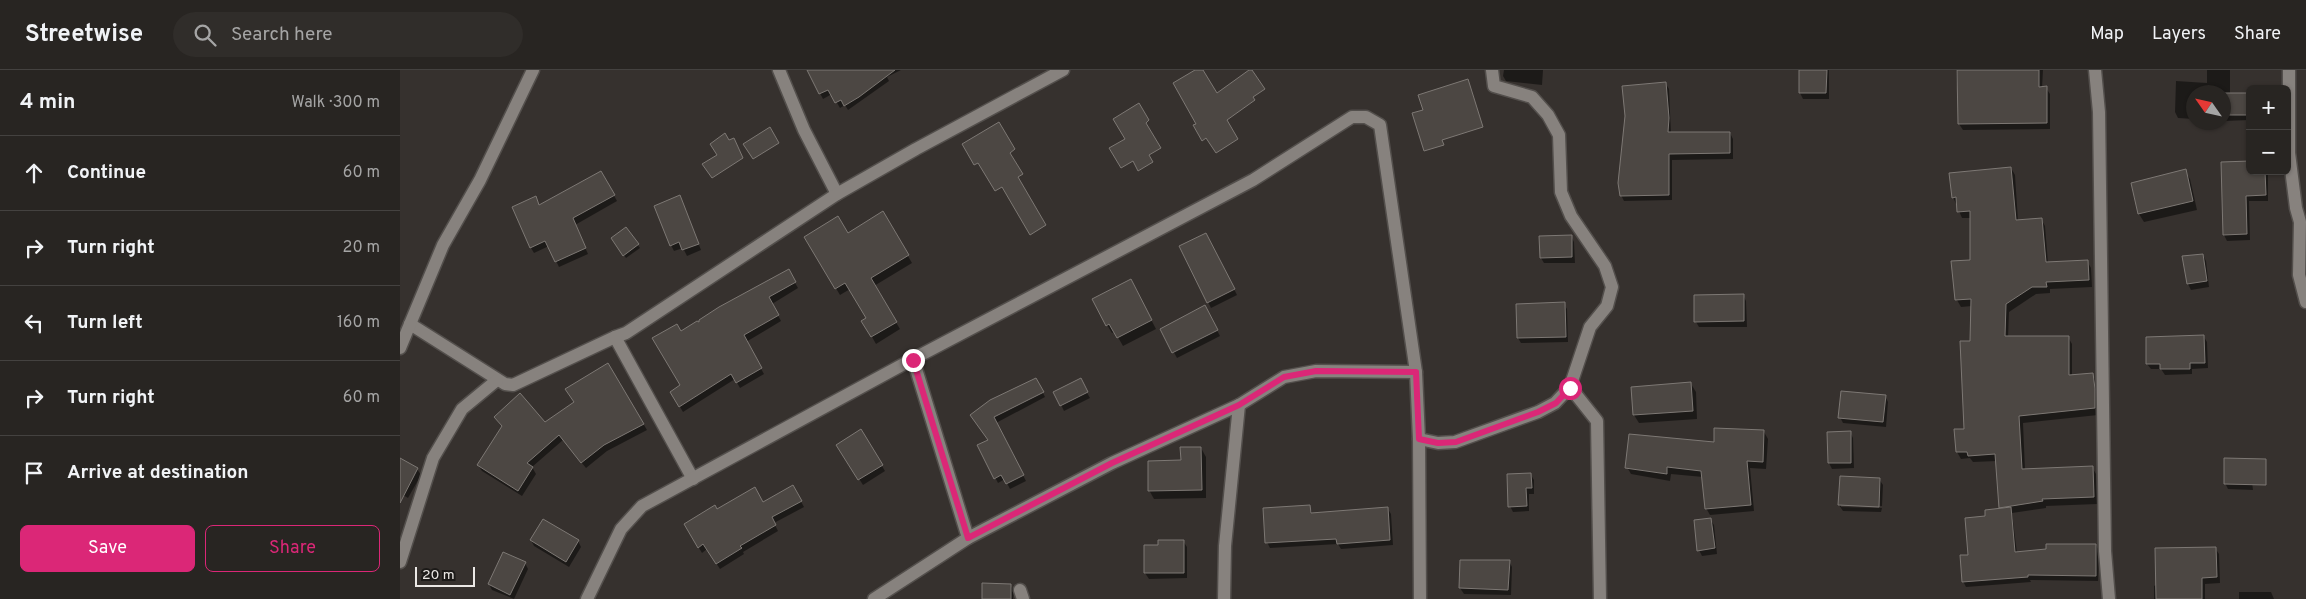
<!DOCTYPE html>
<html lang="en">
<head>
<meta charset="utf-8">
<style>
  :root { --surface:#282522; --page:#302d2a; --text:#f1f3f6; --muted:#a5a5a5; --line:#444240; --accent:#db2777 }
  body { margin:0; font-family:Overpass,sans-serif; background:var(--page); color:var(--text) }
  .controls { position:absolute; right:15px; top:15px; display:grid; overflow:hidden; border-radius:8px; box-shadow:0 1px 4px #0004 }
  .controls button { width:45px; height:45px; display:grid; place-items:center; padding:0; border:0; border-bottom:1px solid var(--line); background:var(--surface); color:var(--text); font:25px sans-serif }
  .compass { position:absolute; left:1786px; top:15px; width:45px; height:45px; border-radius:50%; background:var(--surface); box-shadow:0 1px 4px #0004; rotate:304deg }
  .scale { position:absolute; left:15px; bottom:12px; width:60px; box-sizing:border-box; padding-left:5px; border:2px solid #ebe8e5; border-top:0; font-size:14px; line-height:18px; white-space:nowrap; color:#ebe8e5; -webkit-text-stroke:4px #1c1a18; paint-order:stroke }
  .stop { position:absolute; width:15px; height:15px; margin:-11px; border:4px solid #db2777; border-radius:50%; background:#fff }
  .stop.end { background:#db2777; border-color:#fff; box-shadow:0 1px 5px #0008 }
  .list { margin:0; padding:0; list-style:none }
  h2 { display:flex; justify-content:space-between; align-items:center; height:65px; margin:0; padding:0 20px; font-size:21px }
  h2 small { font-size:16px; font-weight:400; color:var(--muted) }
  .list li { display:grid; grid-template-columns:32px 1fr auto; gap:15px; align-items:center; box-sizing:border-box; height:75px; padding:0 20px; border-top:1px solid var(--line) }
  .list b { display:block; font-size:19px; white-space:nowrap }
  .list em { font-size:16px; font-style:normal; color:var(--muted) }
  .actions { display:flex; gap:10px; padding:15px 20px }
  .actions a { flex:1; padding:11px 0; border:1px solid var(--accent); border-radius:8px; text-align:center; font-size:18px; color:var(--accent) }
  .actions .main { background:var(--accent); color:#fff }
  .icon { flex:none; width:28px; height:28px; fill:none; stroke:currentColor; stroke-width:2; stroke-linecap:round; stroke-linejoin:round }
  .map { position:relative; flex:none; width:1906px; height:529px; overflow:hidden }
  header { display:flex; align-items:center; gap:30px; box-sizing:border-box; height:70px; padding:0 25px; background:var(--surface); border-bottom:1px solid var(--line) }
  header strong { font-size:24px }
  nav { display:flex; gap:28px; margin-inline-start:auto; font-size:18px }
  .search { width:350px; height:45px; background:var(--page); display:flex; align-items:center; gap:12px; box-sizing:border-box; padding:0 18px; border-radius:28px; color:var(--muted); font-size:19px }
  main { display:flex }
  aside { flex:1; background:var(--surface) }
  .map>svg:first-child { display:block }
  .shadow { fill:#0007 }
  .building { fill:#4c4743; stroke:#7d7874 }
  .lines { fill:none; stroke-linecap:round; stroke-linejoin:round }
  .minor-casing { stroke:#534f4c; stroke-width:15 }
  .minor { stroke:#87827e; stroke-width:12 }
  .route { stroke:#db2777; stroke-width:6 }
</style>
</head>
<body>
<header>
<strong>Streetwise</strong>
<div class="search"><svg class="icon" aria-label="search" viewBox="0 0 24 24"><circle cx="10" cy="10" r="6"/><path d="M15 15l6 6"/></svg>Search here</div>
<nav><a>Map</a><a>Layers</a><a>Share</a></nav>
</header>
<main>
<aside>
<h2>4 min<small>Walk · 300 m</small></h2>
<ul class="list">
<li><svg class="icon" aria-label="ahead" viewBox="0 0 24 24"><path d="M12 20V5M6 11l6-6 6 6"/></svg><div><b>Continue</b></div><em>60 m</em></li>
<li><svg class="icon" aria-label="right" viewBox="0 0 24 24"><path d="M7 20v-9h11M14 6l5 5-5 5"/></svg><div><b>Turn right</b></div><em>20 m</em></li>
<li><svg class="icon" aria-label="left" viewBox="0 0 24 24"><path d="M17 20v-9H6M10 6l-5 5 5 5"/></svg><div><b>Turn left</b></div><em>160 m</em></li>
<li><svg class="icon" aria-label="right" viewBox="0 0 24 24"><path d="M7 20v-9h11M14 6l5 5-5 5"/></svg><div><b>Turn right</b></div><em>60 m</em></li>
<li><svg class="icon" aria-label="arrive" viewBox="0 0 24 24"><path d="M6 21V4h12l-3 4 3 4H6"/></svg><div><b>Arrive at destination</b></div></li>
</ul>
<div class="actions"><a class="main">Save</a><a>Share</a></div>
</aside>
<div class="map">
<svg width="1906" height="529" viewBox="0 0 1906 529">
  <rect width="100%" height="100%" fill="#36312e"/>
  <g class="shadow">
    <polygon points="408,0 501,0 487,7 489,11 448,40 445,35 440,38 432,24 423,29"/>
    <polygon points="1104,0 1143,0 1142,15 1106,11 1103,6"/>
    <polygon points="1400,0 1429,0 1429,29 1403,29 1400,23"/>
    <polygon points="1556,0 1643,0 1642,18 1646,18 1650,24 1650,59 1563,60 1559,54"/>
    <polygon points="1807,0 1830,0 1830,24 1850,24 1850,50 1824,51 1824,22 1794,22 1794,49 1778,48 1775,42 1776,11 1807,13"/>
    <polygon points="1266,14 1269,19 1271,64 1330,63 1333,69 1333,89 1272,90 1272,130 1224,131 1221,125"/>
    <polygon points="1822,93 1850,101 1868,101 1868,131 1849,131 1850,170 1827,171 1824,165"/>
    <polygon points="1611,98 1615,105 1618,151 1641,149 1645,156 1648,193 1687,191 1691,198 1692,217 1650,219 1650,223 1636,224 1609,242 1608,268 1668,267 1672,274 1672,306 1692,304 1696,311 1698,327 1698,345 1623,353 1625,400 1692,397 1696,404 1697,434 1646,436 1646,438 1612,443 1617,483 1696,475 1699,481 1698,511 1630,510 1631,512 1566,517 1563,511 1570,486 1587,447 1602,440 1597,391 1573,392 1570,388 1561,389 1557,382 1566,360 1572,236 1561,237 1557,230 1552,193 1571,191 1571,148 1562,148 1553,127"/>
    <polygon points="1785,101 1790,109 1797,140 1744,152 1739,144 1732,114"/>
    <polygon points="201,102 217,131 175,155 188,184 159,197 149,176 134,183 131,178 139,136"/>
    <polygon points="282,132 301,180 287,186 283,178 274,181 271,175"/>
    <polygon points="483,143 512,193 474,216 500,259 476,274 463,251 468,248 450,219 440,225 406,168 448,164"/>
    <polygon points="226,159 240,178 226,188 214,171"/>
    <polygon points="1171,166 1174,172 1175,193 1144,193 1141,188"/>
    <polygon points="809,170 837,225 811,238 808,232"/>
    <polygon points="1803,185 1806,191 1809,217 1791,220 1788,214"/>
    <polygon points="388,201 398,218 372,234 381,251 346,272 364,304 340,318 335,309 283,342 271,322 281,316 280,263 301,253"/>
    <polygon points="735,219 756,259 723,276 715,262 712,263 707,255"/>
    <polygon points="1343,225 1346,231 1347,257 1299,257 1296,252"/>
    <polygon points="1164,234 1167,239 1168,272 1121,273 1118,268"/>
    <polygon points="808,243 820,266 777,288 761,259"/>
    <polygon points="1804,267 1807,272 1808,298 1792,299 1792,304 1765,305 1761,299 1751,299 1747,294"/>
    <polygon points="208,295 247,360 207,381 186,398 163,370 132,397 136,404 122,426 82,401 78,395 103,358 95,347 145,353 176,332"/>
    <polygon points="636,309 645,327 596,353 626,411 610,419 605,409 598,413 579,376 589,370 572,345"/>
    <polygon points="680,310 690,328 664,341 655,322"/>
    <polygon points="1291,314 1296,322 1297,349 1239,353 1234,345"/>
    <polygon points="1485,326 1488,332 1486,357 1443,353 1440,347"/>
    <polygon points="461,361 485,401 463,415 438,375"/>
    <polygon points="1364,362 1368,369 1366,399 1350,398 1354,441 1310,445 1306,438 1303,407 1271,404 1270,411 1231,404 1227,397"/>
    <polygon points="1450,362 1453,368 1454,398 1432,399 1429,393"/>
    <polygon points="801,378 806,387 806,428 754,429 749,420 782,391"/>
    <polygon points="0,390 17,399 21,405 8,428 0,423"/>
    <polygon points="1850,395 1853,420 1828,419 1825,413"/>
    <polygon points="1131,405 1134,410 1134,424 1129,424 1129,441 1113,442 1110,436"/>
    <polygon points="1479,409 1483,415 1482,436 1441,434 1441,437 1482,438 1481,442 1443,441 1439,435"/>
    <polygon points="393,417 404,437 374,453 378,461 343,482 344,484 320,499 307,479 302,483 285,455 317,440 362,433"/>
    <polygon points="909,436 913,444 988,439 991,444 993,475 941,479 938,474 870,478 867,472"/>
    <polygon points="1310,449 1314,455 1317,484 1302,486 1299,480"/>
    <polygon points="131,470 178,471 181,477 169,497 134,476"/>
    <polygon points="783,471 787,477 787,508 749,509 745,503"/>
    <polygon points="1815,478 1819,484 1820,513 1805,514 1805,529 1754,529 1754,516"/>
    <polygon points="1109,491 1112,497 1111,525 1064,524 1060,518"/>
    <polygon points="125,493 128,499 114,529 92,520 89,514"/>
    <polygon points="610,515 614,521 613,529 583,529"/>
    <polygon points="1839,522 1871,522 1874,529 1839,529"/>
  </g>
  <g class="building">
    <polygon points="407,0 495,0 459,27 444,36 441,30 435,33 428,20 419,24"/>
    <polygon points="795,0 803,0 817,23 849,0 852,0 865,19 853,27 855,30 827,50 838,69 816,83 806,68 802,71 793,55 796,54 773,13"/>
    <polygon points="1399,0 1427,0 1426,23 1399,23"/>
    <polygon points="1557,0 1639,0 1639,17 1647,16 1647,53 1558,54"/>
    <polygon points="1068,9 1083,57 1042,70 1044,75 1024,81 1012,43 1023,40 1018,25"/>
    <polygon points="1266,12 1269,48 1268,62 1330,62 1330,83 1269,84 1269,125 1220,126 1218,113 1225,46 1222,16"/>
    <rect x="1824" y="23" width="26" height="22"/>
    <polygon points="739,33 749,50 746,53 761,78 749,85 753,92 738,101 733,91 721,98 709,78 725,69 713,49"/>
    <polygon points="599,52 615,79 610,83 623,104 618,107 646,155 630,165 602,117 595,121 578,93 574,95 562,74"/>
    <polygon points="370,57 379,73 353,89 343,74"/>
    <polygon points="325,63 329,70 334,68 343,88 312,108 302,94 317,85 310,74"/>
    <polygon points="1850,91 1850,101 1865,101 1866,125 1846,126 1847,164 1823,165 1821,92"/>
    <polygon points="1611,97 1616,150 1642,148 1646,192 1688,190 1689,210 1646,212 1647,217 1632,217 1606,234 1605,266 1669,266 1669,305 1693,303 1695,319 1695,338 1619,346 1622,399 1693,396 1694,427 1642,429 1643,431 1599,438 1595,384 1568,386 1567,382 1556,382 1554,359 1564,359 1560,271 1570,271 1571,229 1555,230 1551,191 1570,190 1570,141 1557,142 1556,127 1552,128 1549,103"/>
    <polygon points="1786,99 1793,131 1738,144 1731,113"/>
    <polygon points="201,101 215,125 173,148 186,178 155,192 145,171 130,178 112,137 136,126 139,135"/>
    <polygon points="280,125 299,174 282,180 279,172 270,176 254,136"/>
    <polygon points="483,141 509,185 471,208 497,252 471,267 461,251 466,248 445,213 435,219 404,167 438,146 448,163"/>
    <polygon points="226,157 239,174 223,186 211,168"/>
    <polygon points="806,163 835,219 807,233 779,176"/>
    <polygon points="1172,165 1172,187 1140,188 1139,166"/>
    <polygon points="1803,184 1807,211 1787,214 1782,186"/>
    <polygon points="389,199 396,212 369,227 379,245 344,265 362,298 336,313 331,304 279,337 270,322 280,315 252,268 277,254 281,261 297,251 299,252 299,250 319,237"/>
    <polygon points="731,209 752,250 717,268 709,254 706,256 692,229"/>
    <polygon points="1344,224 1344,251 1294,252 1294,225"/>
    <polygon points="1165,232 1166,267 1117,268 1116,234"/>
    <polygon points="805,235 818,260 772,283 760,259"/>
    <polygon points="1804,265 1805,293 1790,293 1790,299 1760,299 1760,294 1746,294 1746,267"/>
    <polygon points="208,293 244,354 204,375 181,393 159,365 127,393 133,397 118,421 77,395 102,356 94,347 120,323 145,352 174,332 165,319"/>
    <polygon points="636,308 644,322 594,347 624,405 606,414 601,405 594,409 577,375 588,370 570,345 590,330"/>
    <polygon points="681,308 688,322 660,336 653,322"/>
    <polygon points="1291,312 1293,341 1233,345 1231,317"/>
    <polygon points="1441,321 1486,325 1483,352 1438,348"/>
    <polygon points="1314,358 1364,360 1363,392 1347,391 1351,435 1305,439 1301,401 1267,397 1267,404 1225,398 1229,364 1314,372"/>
    <polygon points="461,359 483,395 458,410 436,375"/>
    <polygon points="1451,361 1451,393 1428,393 1427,362"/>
    <polygon points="780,377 801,377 802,420 748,421 748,391 781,390"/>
    <polygon points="0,388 18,398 0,433"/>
    <polygon points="1824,388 1866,389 1866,415 1824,414"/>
    <polygon points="1131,403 1132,418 1126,418 1127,436 1108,437 1107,404"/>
    <polygon points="1440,406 1480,408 1479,437 1438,435"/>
    <polygon points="393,415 402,431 372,447 376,455 340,476 342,478 316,494 303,474 298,478 284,454 315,435 317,439 355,417 363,432"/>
    <polygon points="910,435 911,443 988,437 990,470 937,474 936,469 865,473 863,438"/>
    <polygon points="1611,437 1615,482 1646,479 1646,474 1696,474 1696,506 1628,505 1628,507 1562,512 1560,485 1568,485 1565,448 1585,446 1585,440"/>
    <polygon points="1311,448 1315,478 1297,481 1294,450"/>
    <polygon points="143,449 179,470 166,492 130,470"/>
    <polygon points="758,470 784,470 784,503 744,503 744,475 758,475"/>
    <polygon points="1816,477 1817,507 1802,508 1802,529 1756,529 1755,478"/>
    <polygon points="103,482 126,492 110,525 88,514"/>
    <polygon points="1060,490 1110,490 1108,520 1059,518"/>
    <polygon points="582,513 611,514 611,529 582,529"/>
  </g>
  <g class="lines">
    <g class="minor-casing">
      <g id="minor">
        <polyline points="379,0 404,60 437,124"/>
        <polyline points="1695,0 1699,42 1705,481 1709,529"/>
        <polyline points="1889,0 1889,83 1896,138 1900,152 1899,205 1906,232"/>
        <polyline points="10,254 105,314 113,315 215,267"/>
        <polyline points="0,278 43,175 80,110 133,0"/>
        <polyline points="513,289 568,468"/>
        <polyline points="1170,317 1197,351 1200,529"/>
        <polyline points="1019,369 1038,373 1055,372 1138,342 1155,333 1170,317 1190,257 1207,236 1212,217 1205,196 1171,146 1161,122 1159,65 1148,45 1132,27 1094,16 1092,0"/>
        <polyline points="293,409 215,267 226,263 437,124 516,79 663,0"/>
        <polyline points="0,492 33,388 62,339 97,310"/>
        <polyline points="620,520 623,529"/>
        <polyline points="187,529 221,459 242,436 513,289 853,110 952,47 966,47 980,55 1016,302 1019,369 1020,529"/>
        <polyline points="474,529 568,468 712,393 839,335 884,307 916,301 1016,302"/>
        <polyline points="824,529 825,476 839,335"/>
      </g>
    </g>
    <use href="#minor" class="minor"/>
  </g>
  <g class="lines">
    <polyline class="route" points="513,290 568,468 712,393 839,335 884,307 916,301 1016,302 1019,369 1038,373 1056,372 1138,342 1156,333 1170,318"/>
  </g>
</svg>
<div class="controls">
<button>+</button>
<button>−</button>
</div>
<svg class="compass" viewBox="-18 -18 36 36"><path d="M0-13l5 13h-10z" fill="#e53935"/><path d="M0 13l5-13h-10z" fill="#a5a5a5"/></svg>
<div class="scale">20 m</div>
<div class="stop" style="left:1170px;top:318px"></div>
<div class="stop end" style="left:513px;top:290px"></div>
</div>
</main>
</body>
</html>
